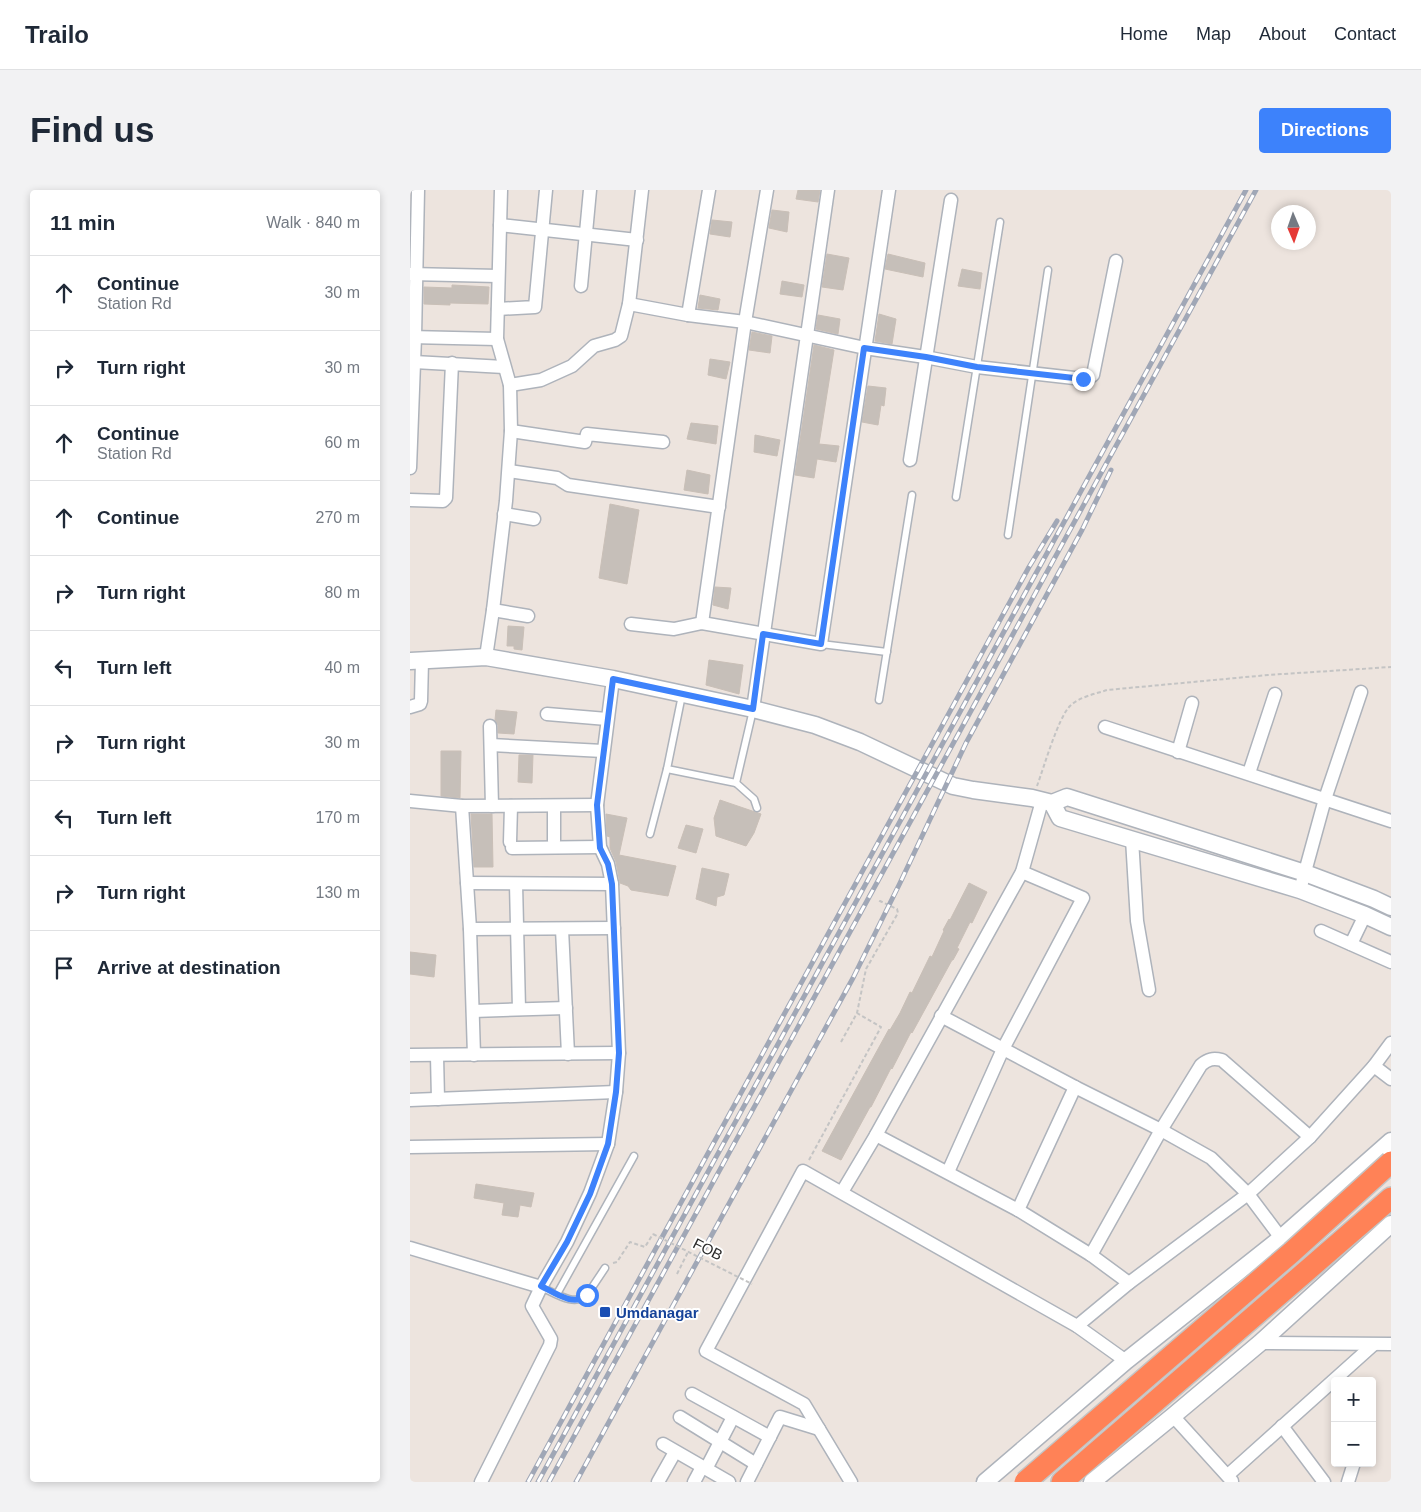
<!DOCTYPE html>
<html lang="en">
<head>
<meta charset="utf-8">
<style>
  :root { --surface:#fff; --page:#f2f2f3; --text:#1f2937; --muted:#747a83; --line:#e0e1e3; --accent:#3d82fb }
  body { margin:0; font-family:Helvetica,sans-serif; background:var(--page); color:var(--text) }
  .controls { position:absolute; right:15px; bottom:15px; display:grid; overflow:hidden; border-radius:5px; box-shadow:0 2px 8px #0003 }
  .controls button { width:45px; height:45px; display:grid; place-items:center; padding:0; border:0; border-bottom:1px solid var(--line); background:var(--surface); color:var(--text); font:25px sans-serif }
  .compass { position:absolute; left:861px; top:15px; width:45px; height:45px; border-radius:50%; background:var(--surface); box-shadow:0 2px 8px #0003; rotate:178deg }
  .stop { position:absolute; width:15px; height:15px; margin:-11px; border:4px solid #3d82fb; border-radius:50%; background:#fff }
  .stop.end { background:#3d82fb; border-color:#fff; box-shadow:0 1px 5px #0008 }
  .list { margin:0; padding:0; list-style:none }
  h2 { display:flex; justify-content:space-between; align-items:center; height:65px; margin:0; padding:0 20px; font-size:21px }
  h2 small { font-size:16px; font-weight:400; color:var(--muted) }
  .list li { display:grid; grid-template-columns:32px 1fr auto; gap:15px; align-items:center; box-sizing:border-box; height:75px; padding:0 20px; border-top:1px solid var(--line) }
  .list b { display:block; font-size:19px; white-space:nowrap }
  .list p { margin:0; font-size:16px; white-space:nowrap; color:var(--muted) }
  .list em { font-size:16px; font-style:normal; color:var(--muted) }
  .icon { flex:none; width:28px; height:28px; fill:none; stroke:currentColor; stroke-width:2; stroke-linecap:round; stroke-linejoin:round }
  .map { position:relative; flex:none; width:981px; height:1292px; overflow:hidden; border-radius:5px }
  header { display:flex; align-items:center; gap:30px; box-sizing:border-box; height:70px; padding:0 25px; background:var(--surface); border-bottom:1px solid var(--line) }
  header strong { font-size:24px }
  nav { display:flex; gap:28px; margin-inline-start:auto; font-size:18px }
  .intro { display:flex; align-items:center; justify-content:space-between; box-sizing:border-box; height:120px; padding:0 30px }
  h1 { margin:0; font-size:35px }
  .button { padding:12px 22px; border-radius:5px; background:var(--accent); color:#fff; font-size:18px; font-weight:700 }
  main { display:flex; gap:30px; padding:0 30px }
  aside { flex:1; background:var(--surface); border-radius:5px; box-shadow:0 2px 8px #0003 }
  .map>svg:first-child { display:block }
  .building { fill:#c6bfb9; stroke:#c9bfb7 }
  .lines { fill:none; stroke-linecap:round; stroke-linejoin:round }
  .lane-casing { stroke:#aeb3bb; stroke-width:9 }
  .street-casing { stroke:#aeb3bb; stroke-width:15 }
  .secondary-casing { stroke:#aeb3bb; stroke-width:19 }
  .highway-casing { stroke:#c4c4c4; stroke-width:24 }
  .path { stroke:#c4c4c4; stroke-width:2; stroke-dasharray:4 2.5; stroke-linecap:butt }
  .lane { stroke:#fff; stroke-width:6 }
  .street { stroke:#fff; stroke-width:12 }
  .secondary { stroke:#fff; stroke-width:16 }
  .highway { stroke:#ff8257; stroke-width:21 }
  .rail-casing { stroke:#a0a7b6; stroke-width:5 }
  .rail { stroke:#fff; stroke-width:3; stroke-dasharray:9; stroke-linecap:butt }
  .highway-bridge-casing { stroke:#c4c4c4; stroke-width:24; stroke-linecap:butt }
  .path-bridge { stroke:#c4c4c4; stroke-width:2; stroke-dasharray:4 2.5; stroke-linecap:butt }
  .highway-bridge { stroke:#ff8257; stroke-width:21 }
  .route { stroke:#3d82fb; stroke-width:6 }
  .transit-dot { fill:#1a4fb4; stroke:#fff; stroke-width:2 }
  .labels { text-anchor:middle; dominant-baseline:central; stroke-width:4; stroke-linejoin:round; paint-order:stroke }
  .street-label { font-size:15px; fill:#2b2b2b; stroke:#fff }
  .transit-label { font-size:15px; font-weight:bold; fill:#164399; stroke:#fff; text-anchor:start }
</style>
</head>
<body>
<header>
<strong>Trailo</strong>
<nav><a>Home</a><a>Map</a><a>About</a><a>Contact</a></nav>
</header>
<div class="intro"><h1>Find us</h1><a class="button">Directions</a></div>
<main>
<aside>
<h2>11 min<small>Walk · 840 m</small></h2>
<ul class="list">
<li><svg class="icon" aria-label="ahead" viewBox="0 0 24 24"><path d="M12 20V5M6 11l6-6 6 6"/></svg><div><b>Continue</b><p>Station Rd</p></div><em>30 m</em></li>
<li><svg class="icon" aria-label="right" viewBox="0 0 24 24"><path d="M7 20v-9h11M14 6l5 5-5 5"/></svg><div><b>Turn right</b></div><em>30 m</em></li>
<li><svg class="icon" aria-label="ahead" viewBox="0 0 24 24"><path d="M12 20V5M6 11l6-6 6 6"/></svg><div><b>Continue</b><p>Station Rd</p></div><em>60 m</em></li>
<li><svg class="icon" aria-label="ahead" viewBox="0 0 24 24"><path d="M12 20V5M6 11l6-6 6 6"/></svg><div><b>Continue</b></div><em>270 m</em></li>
<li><svg class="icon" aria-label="right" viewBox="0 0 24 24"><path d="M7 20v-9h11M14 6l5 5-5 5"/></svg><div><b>Turn right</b></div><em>80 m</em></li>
<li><svg class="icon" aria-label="left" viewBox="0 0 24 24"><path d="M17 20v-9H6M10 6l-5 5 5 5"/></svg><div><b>Turn left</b></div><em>40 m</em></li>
<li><svg class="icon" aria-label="right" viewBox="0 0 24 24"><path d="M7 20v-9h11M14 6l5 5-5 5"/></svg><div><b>Turn right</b></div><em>30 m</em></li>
<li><svg class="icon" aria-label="left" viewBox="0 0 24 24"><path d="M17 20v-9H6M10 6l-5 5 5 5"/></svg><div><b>Turn left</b></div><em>170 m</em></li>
<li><svg class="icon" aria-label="right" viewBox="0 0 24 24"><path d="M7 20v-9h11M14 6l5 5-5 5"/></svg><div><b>Turn right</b></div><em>130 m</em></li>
<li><svg class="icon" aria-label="arrive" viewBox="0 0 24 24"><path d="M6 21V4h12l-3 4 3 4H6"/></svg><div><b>Arrive at destination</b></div></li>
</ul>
</aside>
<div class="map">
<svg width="981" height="1292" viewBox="0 0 981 1292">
  <rect width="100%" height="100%" fill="#ede4de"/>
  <g class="building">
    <polygon points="388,0 410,0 408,12 386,9"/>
    <polygon points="362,20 379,22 377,42 359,38"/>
    <polygon points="302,30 322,32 320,47 300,44"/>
    <polygon points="417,64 439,68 433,100 412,97"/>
    <polygon points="478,64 515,73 513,87 475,79"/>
    <polygon points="552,79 572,83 570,99 548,96"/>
    <polygon points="372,91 394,95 392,107 370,104"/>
    <polygon points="42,95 79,97 78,114 40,113 40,115 14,114 14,97 42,98"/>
    <polygon points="290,105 310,109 308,120 288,118"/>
    <polygon points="469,124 486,129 482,154 465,151"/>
    <polygon points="408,125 430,129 428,144 406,139"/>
    <polygon points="342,142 362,146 360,163 339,160"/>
    <polygon points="404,155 424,160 409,254 429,256 426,272 407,269 404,288 385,285"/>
    <polygon points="300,169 320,172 316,189 298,185"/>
    <polygon points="458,196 476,198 474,216 471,215 468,235 452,232"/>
    <polygon points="281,233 308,236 306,254 277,249"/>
    <polygon points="345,245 370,250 367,266 344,262"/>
    <polygon points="277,280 300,285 298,304 274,300"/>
    <polygon points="200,314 229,320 217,394 189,388"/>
    <polygon points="305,397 321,398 318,419 303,415"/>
    <polygon points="98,436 114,437 112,460 104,459 104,456 97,456"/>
    <polygon points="299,470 333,475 329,504 296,495"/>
    <polygon points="86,520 107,522 104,544 88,543 88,535 85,530"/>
    <polygon points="31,561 51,561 50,608 31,606"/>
    <polygon points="109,565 123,565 122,593 108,592"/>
    <polygon points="310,610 351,624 344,643 336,656 306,646 304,628"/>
    <polygon points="61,624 82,624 83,677 64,677"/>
    <polygon points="196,624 217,628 209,665 266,676 258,706 221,700 218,696 210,693 206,672 200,658 200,647 197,646"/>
    <polygon points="276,635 293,639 286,663 268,658"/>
    <polygon points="292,678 319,684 314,705 307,707 306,716 286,709"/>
    <polygon points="559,693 577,702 562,733 560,732 547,758 549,759 543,770 542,770 502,843 501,842 482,879 481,878 461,917 460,917 431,970 412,961 479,839 480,840 490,823 500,802 502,803 520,766 522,767 534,741 533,740 539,729 540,730"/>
    <polygon points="0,762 26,765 24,787 0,784"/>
    <polygon points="66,994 124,1003 121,1017 110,1015 108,1027 92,1025 94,1013 64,1008"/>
  </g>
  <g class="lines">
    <g class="lane-casing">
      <g id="lane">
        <polyline points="546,307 590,32"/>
        <polyline points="598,345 638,80"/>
        <polyline points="411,454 477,462"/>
        <polyline points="272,505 257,579 326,593 343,520"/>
        <polyline points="469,510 502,305"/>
        <polyline points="326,593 344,609 347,618"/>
        <polyline points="240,644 257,579"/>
        <path d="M131 1097C145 1103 164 1117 177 1105L195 1078"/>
        <polyline points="147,1104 224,966"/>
      </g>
    </g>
    <g class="street-casing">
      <g id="street">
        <polyline points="90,35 227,50"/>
        <polyline points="0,84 88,86"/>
        <polyline points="171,96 180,0"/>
        <polyline points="219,114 278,125 335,132 455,158 515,167 567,177 673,189 679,188 683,185 706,71"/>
        <polyline points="88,119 125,117 136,0"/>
        <polyline points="278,125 299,0"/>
        <polyline points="0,147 87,149"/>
        <polyline points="4,172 94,177"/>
        <polyline points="100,195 131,190 162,176 184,156 205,150 211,146 219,114 232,0"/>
        <polyline points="101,241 175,252 177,244 253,252"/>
        <polyline points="500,270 541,10"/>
        <polyline points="0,278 5,147 8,0"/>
        <polyline points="99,281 147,288 158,295 309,317"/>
        <polyline points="0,310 33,311 36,308 42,173"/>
        <polyline points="94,324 124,329"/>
        <polyline points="83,420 118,426"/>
        <polyline points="292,433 335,132 357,0"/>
        <polyline points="221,434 264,439 292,433 411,454 479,0"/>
        <polyline points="76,467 83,420 96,311 101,241 100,195 87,149 91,0"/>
        <polyline points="0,517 10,514 11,511 12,471"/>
        <polyline points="343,519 418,0"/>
        <polyline points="137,524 197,529"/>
        <polyline points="80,536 82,616"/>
        <polyline points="695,537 981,631"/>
        <polyline points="81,555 193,561"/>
        <polyline points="768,562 782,513"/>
        <polyline points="839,583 865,504"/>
        <polyline points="0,611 52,616 187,615"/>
        <polyline points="52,616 60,739 64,865"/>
        <polyline points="144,616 144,651"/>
        <polyline points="722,649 727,731 739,800"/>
        <polyline points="100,652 101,616"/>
        <polyline points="102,658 190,657"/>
        <polyline points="57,693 202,694"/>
        <polyline points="106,694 109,819"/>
        <polyline points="890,700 915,609 951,502"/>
        <polyline points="60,739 204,738"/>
        <polyline points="152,739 158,864"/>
        <polyline points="911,741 981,772"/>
        <polyline points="941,754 955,725"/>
        <polyline points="63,821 156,818"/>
        <polyline points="531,826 665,897 751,940 801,968 838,1004 871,1048"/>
        <polyline points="0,865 209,863"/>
        <polyline points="27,866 28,909"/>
        <polyline points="964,876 981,889"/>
        <polyline points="0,910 206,902"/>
        <polyline points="466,945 608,1020 681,1065 719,1093"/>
        <polyline points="0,957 198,954"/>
        <polyline points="538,982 593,859 673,708 612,682"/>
        <polyline points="432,1002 466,945 612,682 632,611"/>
        <polyline points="608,1020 665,897"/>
        <polyline points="0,1058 131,1097 122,1116 141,1149 140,1155 71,1292"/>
        <path d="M681 1065 751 940 791 875C798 869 803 868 812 870L900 947"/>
        <polyline points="131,1097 157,1052 180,1003 198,954 206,902 209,863 202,694 198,674 190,657 187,615 203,489"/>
        <polyline points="667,1136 719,1093 838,1004 900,947 964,876 981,853"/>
        <polyline points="850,1153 981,1154"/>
        <polyline points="282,1204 360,1247"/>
        <polyline points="763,1226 822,1291"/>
        <polyline points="270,1227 346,1274"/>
        <polyline points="872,1236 914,1292"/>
        <polyline points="253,1254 319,1292"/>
        <polyline points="296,1279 323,1227"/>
        <polyline points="818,1285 963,1155"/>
        <polyline points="248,1292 265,1262"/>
        <polyline points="284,1292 292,1277"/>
        <polyline points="337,1292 370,1227 409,1239"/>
        <polyline points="441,1292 394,1214 296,1161 393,981 667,1136 716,1171"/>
        <polyline points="938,1292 944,1273"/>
      </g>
    </g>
    <g class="secondary-casing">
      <g id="secondary">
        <polyline points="0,471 76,467 203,489 343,519 405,535 450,552 543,596 563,600 622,608 642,613 657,607 895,683 964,709 981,717"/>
        <polyline points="642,613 650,628 890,700 955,725 981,737"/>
        <polyline points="575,1292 716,1171 871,1048 981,951"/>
        <polyline points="682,1292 763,1226 850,1153 981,1034"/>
      </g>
    </g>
    <g class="highway-casing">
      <polyline id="highway" points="652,1292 981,1008"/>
    </g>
    <g class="path">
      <path d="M627 596C634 577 648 528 660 516 669 507 685 504 697 500L858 485 981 477"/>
      <polyline points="431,852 447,823 456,779 488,723 487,719 470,711 469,713"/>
      <polyline points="399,970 471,837 447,823"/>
      <polyline points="203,1073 207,1072 220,1052 235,1057 243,1044"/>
      <polyline points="267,1084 278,1062"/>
    </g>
    <use href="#lane" class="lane"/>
    <use href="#street" class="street"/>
    <use href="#secondary" class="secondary"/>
    <use href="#highway" class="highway"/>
    <g class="rail-casing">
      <g id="rail">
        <polyline points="118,1292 619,377 647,331"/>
        <polyline points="128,1292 836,0"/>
        <polyline points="139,1292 846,0"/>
        <polyline points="166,1292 443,788 490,693 556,553 672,340 701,280"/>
      </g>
    </g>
    <use href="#rail" class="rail"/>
    <g class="highway-bridge-casing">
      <polyline id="highway-bridge" points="615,1292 882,1062 981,972"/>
    </g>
    <polyline class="path-bridge" points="243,1044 342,1094"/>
    <use href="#highway-bridge" class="highway-bridge"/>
  </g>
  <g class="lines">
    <path class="route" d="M177 1105C164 1117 145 1103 131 1096L157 1052 180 1004 198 954 206 902 209 863 202 694 198 674 190 658 187 615 203 489 343 519 353 444 411 454 454 158 516 167 567 177 673 189"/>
  </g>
  <rect class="transit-dot" x="189" y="1116" width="12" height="12" rx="2.5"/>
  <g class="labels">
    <g class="street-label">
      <text transform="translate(298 1059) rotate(27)">FOB</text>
    </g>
    <g class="transit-label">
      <text x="206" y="1122">Umdanagar</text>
    </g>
  </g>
</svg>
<div class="controls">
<button>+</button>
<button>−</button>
</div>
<svg class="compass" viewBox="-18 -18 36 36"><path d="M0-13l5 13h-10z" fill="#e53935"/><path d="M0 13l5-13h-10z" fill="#747a83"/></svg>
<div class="stop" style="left:177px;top:1105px"></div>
<div class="stop end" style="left:673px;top:189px"></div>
</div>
</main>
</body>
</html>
